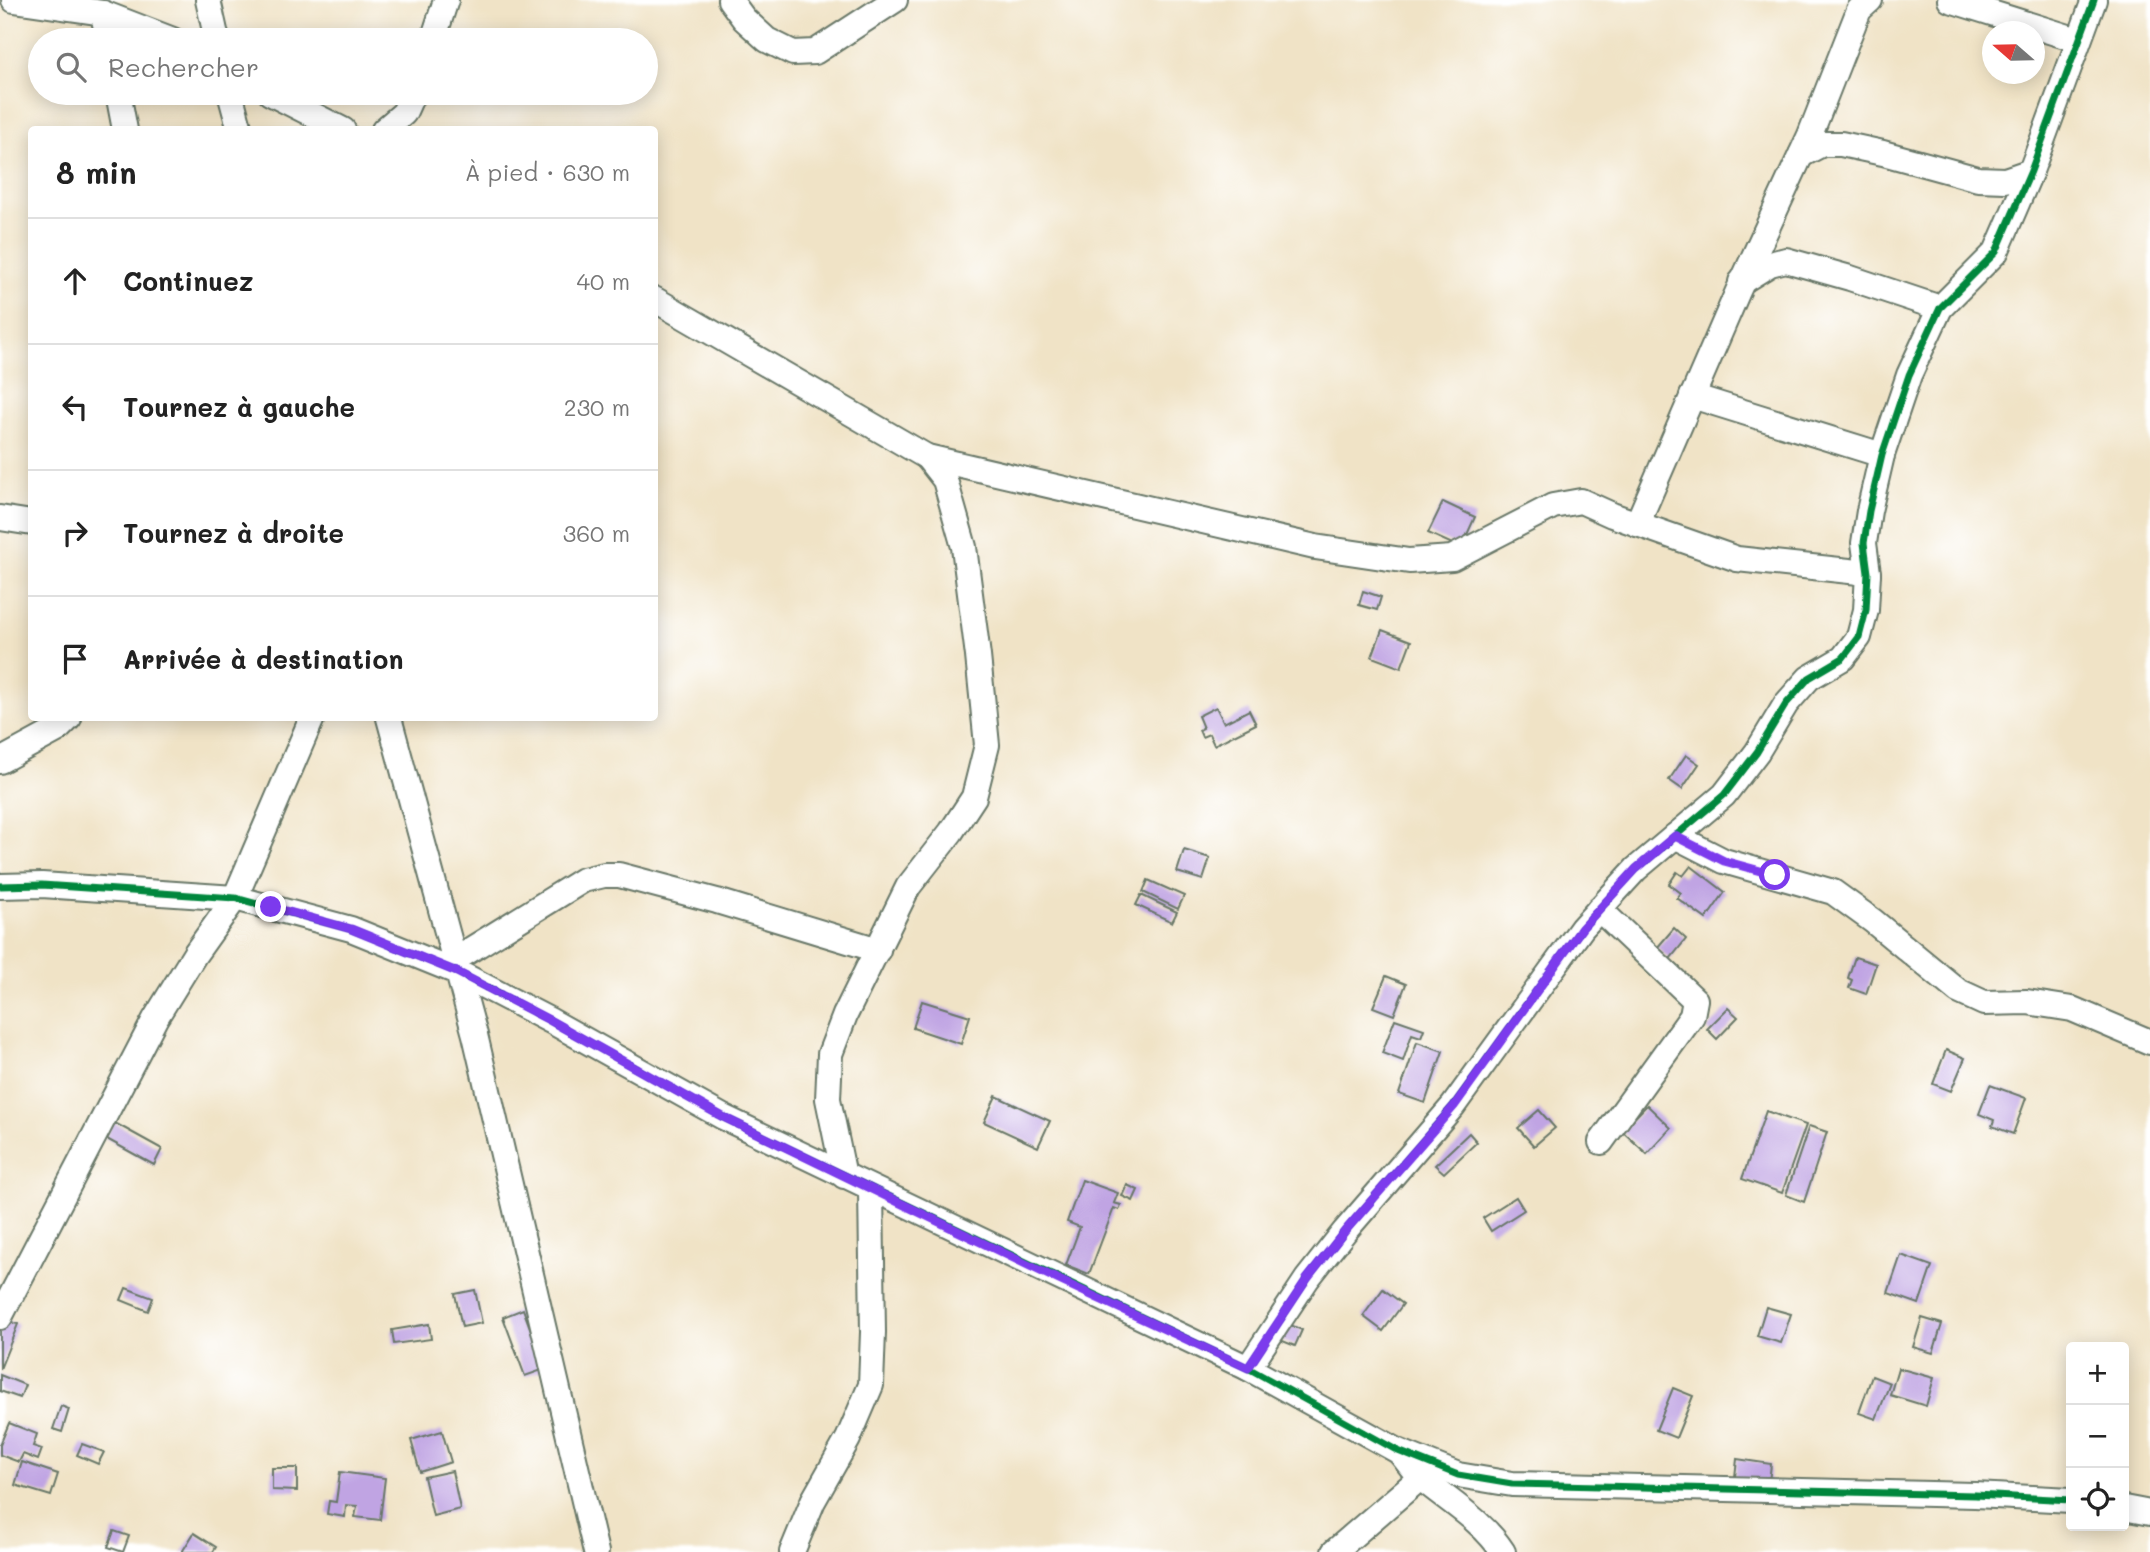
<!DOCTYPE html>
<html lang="fr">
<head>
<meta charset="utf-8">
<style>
  :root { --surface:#fff; --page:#f6f6f6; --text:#222; --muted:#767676; --line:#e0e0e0 }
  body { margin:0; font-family:Mali,sans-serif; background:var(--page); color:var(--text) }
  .controls { position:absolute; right:21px; bottom:21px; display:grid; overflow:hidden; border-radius:7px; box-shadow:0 4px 18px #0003 }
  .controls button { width:63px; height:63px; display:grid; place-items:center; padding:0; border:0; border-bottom:2px solid var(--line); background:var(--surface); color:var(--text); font:35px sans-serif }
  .compass { position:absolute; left:1982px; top:21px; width:63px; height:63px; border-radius:50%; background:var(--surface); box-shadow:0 4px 18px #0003; rotate:290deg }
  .stop { position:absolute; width:21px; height:21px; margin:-16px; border:5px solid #7c3aed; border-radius:50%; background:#fff }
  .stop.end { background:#7c3aed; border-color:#fff; box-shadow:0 2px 7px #0008 }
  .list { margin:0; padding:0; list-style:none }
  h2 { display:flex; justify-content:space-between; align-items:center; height:91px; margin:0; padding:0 28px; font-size:30px }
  h2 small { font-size:23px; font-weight:400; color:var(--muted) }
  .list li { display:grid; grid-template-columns:46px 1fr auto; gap:21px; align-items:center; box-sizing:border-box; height:126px; padding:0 28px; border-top:2px solid var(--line) }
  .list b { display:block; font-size:26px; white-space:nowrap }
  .list em { font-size:23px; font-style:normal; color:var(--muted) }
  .icon { flex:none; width:38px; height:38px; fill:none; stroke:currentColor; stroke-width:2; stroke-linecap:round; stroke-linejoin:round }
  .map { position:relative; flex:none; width:2150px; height:1552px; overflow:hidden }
  .search { position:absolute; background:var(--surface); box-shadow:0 4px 18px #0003; left:28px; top:28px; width:630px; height:77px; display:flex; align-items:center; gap:18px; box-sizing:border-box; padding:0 24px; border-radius:38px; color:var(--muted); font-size:26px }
  .panel { position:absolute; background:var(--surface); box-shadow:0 4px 18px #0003; left:28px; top:126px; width:630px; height:595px; border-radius:7px }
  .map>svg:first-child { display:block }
  .building { fill:#c0a4e3 }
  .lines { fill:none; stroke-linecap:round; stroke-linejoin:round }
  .minor-casing { stroke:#687767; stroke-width:28 }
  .minor { stroke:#fff; stroke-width:24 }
  .cycleway-casing { stroke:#fff; stroke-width:11 }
  .cycleway { stroke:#00873e; stroke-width:7 }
  .route { stroke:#7c3aed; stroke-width:9 }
</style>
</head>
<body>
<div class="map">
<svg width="2150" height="1552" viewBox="0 0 2150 1552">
  <rect width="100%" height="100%" fill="#fff"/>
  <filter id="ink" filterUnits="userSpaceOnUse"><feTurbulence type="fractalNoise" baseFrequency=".0143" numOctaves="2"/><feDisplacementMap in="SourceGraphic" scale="14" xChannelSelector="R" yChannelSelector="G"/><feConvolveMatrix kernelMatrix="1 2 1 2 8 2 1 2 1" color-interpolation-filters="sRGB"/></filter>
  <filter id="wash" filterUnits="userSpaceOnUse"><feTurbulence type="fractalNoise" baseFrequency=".00686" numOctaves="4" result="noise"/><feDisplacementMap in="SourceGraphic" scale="28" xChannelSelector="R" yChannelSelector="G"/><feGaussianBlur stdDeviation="1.57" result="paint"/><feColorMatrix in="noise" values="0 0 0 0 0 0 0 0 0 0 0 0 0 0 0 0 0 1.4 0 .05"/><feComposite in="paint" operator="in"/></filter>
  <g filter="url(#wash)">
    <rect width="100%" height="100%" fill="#f0e3c6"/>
    <g id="blocks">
      <g class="building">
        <polygon points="1443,502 1475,517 1461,548 1428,533"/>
        <polygon points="1363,591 1381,597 1377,610 1359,605"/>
        <polygon points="1382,630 1411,641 1401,668 1372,657"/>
        <polygon points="1216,707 1224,723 1249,710 1256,724 1214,745 1209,734 1202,737 1199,730 1203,728 1198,716"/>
        <polygon points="1686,755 1699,764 1682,789 1669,780"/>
        <polygon points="1184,850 1210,858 1203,880 1177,872"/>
        <polygon points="1691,866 1725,892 1706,919 1677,898 1681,893 1669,884 1677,872 1683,876"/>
        <polygon points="1148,880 1184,896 1178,909 1143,892"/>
        <polygon points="1141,895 1177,912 1172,922 1136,905"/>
        <polygon points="1674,928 1686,939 1670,959 1657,948"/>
        <polygon points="1855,957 1876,964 1866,994 1849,988 1852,980 1848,978"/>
        <polygon points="1386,976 1406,984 1394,1015 1373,1007"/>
        <polygon points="922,1001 970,1016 961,1044 913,1028"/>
        <polygon points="1728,1008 1738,1017 1717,1039 1707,1029"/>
        <polygon points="1395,1019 1424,1029 1421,1037 1412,1034 1403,1061 1382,1053"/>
        <polygon points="1417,1042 1443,1051 1425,1103 1399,1094"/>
        <polygon points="1946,1050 1965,1058 1951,1091 1933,1084"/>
        <polygon points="1990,1085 2026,1098 2013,1134 1992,1126 1994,1120 1979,1114"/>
        <polygon points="996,1096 1050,1121 1038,1147 984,1122"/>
        <polygon points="1647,1105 1671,1128 1647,1154 1622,1131"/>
        <polygon points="1539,1110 1555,1128 1534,1146 1518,1128"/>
        <polygon points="1766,1111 1806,1125 1782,1193 1742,1179"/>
        <polygon points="113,1122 162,1149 154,1165 105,1138"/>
        <polygon points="1809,1126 1827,1132 1804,1202 1786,1195"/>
        <polygon points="1469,1133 1477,1142 1444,1173 1435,1165"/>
        <polygon points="1082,1180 1118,1193 1114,1203 1121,1205 1119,1210 1114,1208 1089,1274 1066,1265 1080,1227 1067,1222"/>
        <polygon points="1127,1185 1138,1190 1133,1201 1122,1196"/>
        <polygon points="1516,1197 1524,1210 1491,1231 1483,1218"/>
        <polygon points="1901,1255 1932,1266 1919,1304 1888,1293"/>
        <polygon points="126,1288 153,1298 148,1311 121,1300"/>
        <polygon points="1383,1289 1403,1304 1383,1331 1363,1316"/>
        <polygon points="475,1290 482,1323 462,1327 455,1294"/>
        <polygon points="1766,1307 1791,1314 1781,1343 1757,1336"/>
        <polygon points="523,1309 545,1369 525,1376 503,1317"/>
        <polygon points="1922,1318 1942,1324 1933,1353 1913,1347"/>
        <polygon points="0,1321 18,1324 0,1369"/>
        <polygon points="1286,1323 1302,1330 1295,1346 1280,1340"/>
        <polygon points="429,1324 431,1339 394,1344 392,1330"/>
        <polygon points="1898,1368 1934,1378 1926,1406 1890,1395"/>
        <polygon points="0,1375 25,1385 20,1398 0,1391"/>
        <polygon points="1872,1376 1890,1383 1876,1419 1859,1413"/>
        <polygon points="1673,1388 1693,1396 1676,1438 1656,1430"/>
        <polygon points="61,1406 69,1409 62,1432 53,1429"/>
        <polygon points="9,1423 37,1434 33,1446 42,1449 38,1460 23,1454 19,1462 0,1455 0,1445"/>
        <polygon points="442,1431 451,1462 420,1472 411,1440"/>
        <polygon points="82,1444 104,1452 98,1464 77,1455"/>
        <polygon points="1737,1459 1771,1464 1769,1482 1735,1477"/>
        <polygon points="22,1462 58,1474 51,1496 15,1485"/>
        <polygon points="272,1468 297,1468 297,1491 272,1490"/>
        <polygon points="452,1471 460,1509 433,1516 424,1477"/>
        <polygon points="340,1472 385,1478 380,1520 355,1517 357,1506 346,1505 345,1517 327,1514 329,1501 336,1502"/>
        <polygon points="114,1531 129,1536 123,1552 108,1547"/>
        <polygon points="194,1533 216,1547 213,1552 182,1552"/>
      </g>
    </g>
  </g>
  <g filter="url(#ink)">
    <use href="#blocks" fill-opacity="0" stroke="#687767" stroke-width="2"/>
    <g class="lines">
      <g class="minor-casing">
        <g id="minor">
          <polyline points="14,0 103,13 173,40"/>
          <polyline points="208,0 217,40"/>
          <polyline points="730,0 744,19 767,40 793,53 815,52 895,0"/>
          <polyline points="1950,0 2078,40"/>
          <polyline points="103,13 108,40"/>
          <polyline points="433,40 446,0"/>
          <polyline points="118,93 125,130"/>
          <polyline points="230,93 240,130"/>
          <polyline points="270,93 343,130"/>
          <polyline points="384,130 404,113 413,93"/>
          <polyline points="1801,155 1822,144 1841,144 1883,153 1978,179 2005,180 2031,171"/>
          <polyline points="1741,282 1770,264 1786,260 1850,278 1940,308"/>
          <polyline points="654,299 927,457 1315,547 1409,561 1452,558 1553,506 1581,501 1612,515 1737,559 1868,573"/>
          <polyline points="1692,396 1882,455"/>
          <polyline points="0,518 32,523"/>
          <polyline points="1637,524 1738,291 1810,135 1859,10 1870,0"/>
          <polyline points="389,718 475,1035 596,1552"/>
          <polyline points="0,761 57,730 69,718"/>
          <polyline points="1675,836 1724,861 1833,892 1873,921 1958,991 1984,1003 2027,1002 2072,1009 2150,1042"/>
          <polyline points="0,886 42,885 235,898 351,929 457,972 551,1021 723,1117 1248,1368 1398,1451 1458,1475 1512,1484 1975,1495 2071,1500"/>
          <polyline points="1599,909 1695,1000 1692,1016 1601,1142"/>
          <polyline points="454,960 583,880 604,875 619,875 717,901 878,950"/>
          <polyline points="844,1176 828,1099 830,1054 845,1015 908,887 951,832 974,797 987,745 978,656 964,547 945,480 927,457"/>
          <polyline points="0,1317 155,1019 195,954 235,898 312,718"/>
          <polyline points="1248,1368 1307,1279 1345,1231 1453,1106 1582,928 1636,869 1724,795 1757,752 1786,704 1809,678 1843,658 1859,637 1866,610 1868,573 1864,543 1869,511 1882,455 1909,375 1940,308 1996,252 2031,171 2094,0"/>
          <path d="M1401 1454C1408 1462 1414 1472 1422 1479 1450 1502 1483 1521 1503 1552"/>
          <polyline points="2124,1508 2150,1513"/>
          <polyline points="792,1552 813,1501 848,1439 871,1385 873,1332 871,1189"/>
          <polyline points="1334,1552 1420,1478"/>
        </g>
      </g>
      <use href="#minor" class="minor"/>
      <g class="cycleway-casing">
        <g id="cycleway">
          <polyline points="0,886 42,885 235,898 351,929 457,972 551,1021 723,1117 1248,1368 1398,1451 1458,1475 1512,1484 1975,1495 2071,1500"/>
          <polyline points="1248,1368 1307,1279 1345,1231 1453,1106 1582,928 1636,869 1724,795 1757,752 1786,704 1809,678 1843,658 1859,637 1866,610 1868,573 1864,543 1869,511 1882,455 1909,375 1940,308 1996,252 2031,171 2094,0"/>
        </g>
      </g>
      <use href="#cycleway" class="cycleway"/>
    </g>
  </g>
  <g class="lines" filter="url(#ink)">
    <polyline class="route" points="271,907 351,929 457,972 551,1021 723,1117 1059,1280 1248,1368 1307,1279 1345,1231 1454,1106 1582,928 1636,869 1675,836 1724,861 1775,875"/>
  </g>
</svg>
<div class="controls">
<button>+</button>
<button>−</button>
<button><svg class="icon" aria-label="locate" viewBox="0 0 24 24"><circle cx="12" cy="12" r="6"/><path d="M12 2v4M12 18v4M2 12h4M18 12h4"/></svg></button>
</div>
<svg class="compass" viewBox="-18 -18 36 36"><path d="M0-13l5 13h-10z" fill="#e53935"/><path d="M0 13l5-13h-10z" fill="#767676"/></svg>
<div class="stop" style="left:1775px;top:875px"></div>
<div class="stop end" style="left:271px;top:907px"></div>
<div class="search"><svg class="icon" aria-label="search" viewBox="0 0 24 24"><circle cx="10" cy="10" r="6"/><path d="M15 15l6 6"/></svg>Rechercher</div>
<section class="panel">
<h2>8 min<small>À pied · 630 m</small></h2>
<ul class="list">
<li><svg class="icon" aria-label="ahead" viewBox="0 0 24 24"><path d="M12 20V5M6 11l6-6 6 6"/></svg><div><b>Continuez</b></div><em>40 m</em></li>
<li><svg class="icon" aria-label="left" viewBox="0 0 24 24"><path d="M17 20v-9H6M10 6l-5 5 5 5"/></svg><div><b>Tournez à gauche</b></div><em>230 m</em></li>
<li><svg class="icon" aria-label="right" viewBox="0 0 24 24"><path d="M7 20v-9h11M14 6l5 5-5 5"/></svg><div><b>Tournez à droite</b></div><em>360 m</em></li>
<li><svg class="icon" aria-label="arrive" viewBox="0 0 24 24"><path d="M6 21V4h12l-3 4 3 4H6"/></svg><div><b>Arrivée à destination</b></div></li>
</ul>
</section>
</div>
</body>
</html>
